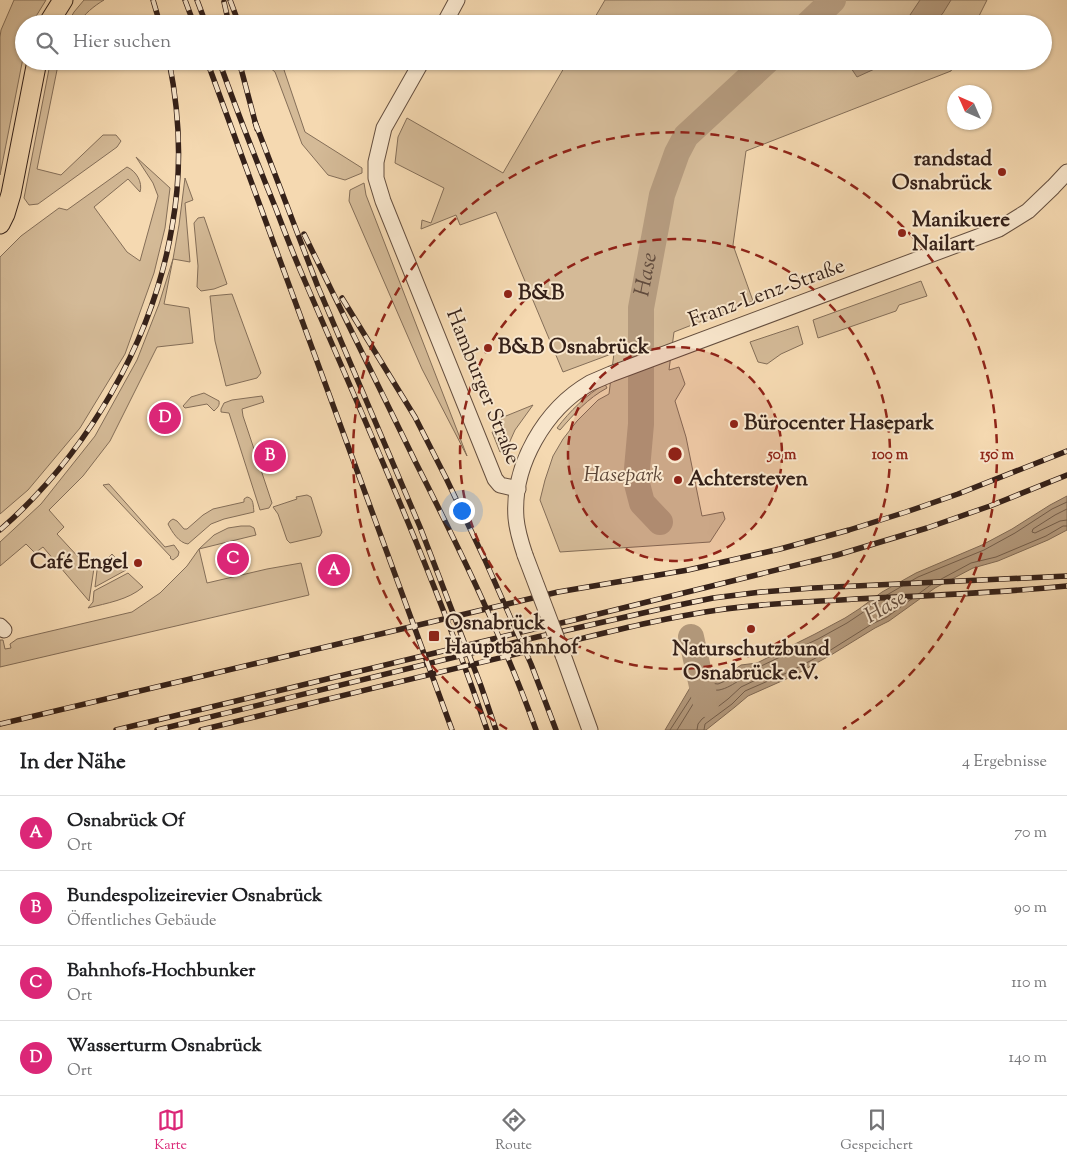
<!DOCTYPE html>
<html lang="de">
<head>
<meta charset="utf-8">
<style>
  :root { --surface:#fff; --page:#f6f6f6; --text:#202124; --muted:#757577; --line:#e0e0e0; --accent:#db2777 }
  body { margin:0; font-family:"Sorts Mill Goudy",serif; background:var(--page); color:var(--text) }
  .compass { position:absolute; left:947px; top:85px; width:45px; height:45px; border-radius:50%; background:var(--surface); box-shadow:0 1px 4px #0004; rotate:315deg }
  .you { position:absolute; left:461px; top:510px; width:18px; height:18px; margin:-12px; border:4px solid #fff; border-radius:50%; background:#1a73e8; box-shadow:0 0 0 8px #1a73e833 }
  .badge { display:grid; place-items:center; width:32px; height:32px; border-radius:50%; background:var(--accent); color:#fff; font-size:16px; font-weight:700 }
  .pin { position:absolute; translate:-50% -50%; border:2px solid #fff; box-shadow:0 1px 5px #0006 }
  .list { margin:0; padding:0; list-style:none }
  h2 { display:flex; justify-content:space-between; align-items:center; height:65px; margin:0; padding:0 20px; font-size:21px }
  h2 small { font-size:16px; font-weight:400; color:var(--muted) }
  .list li { display:grid; grid-template-columns:32px 1fr auto; gap:15px; align-items:center; box-sizing:border-box; height:75px; padding:0 20px; border-top:1px solid var(--line) }
  .list b { display:block; font-size:19px; white-space:nowrap }
  .list p { margin:0; font-size:16px; white-space:nowrap; color:var(--muted) }
  .list em { font-size:16px; font-style:normal; color:var(--muted) }
  .icon { flex:none; width:28px; height:28px; fill:none; stroke:currentColor; stroke-width:2; stroke-linecap:round; stroke-linejoin:round }
  .map { position:relative; flex:none; width:1067px; height:730px; overflow:hidden }
  .search { position:absolute; background:var(--surface); box-shadow:0 1px 4px #0004; left:15px; right:15px; top:15px; height:55px; display:flex; align-items:center; gap:12px; box-sizing:border-box; padding:0 18px; border-radius:28px; color:var(--muted); font-size:19px }
  .sheet { height:365px; background:var(--surface) }
  nav { display:flex; justify-content:space-around; align-items:center; box-sizing:border-box; height:70px; border-top:1px solid var(--line); background:var(--surface); font-size:14px; color:var(--muted) }
  nav a { display:grid; justify-items:center; gap:2px }
  nav .on { color:var(--accent) }
  .map>svg:first-child { display:block }
  .green { fill:#d4ba97; stroke:#846e58 }
  .water { fill:#b49a7d; stroke:#816a55 }
  .lines { fill:none; stroke-linecap:round; stroke-linejoin:round }
  .shore { stroke:#745e4b; stroke-width:1 }
  .river { stroke:#b49a7d; stroke-width:26 }
  .minor-casing { stroke:#654f3f; stroke-width:17 }
  .major-casing { stroke:#352119; stroke-width:21 }
  .minor { stroke:#f8e6cc; stroke-width:15 }
  .major { stroke:#f5d9b1; stroke-width:19 }
  .rail-casing { stroke:#352119; stroke-width:5.5 }
  .rail { stroke:#f8e6cc; stroke-width:4; stroke-dasharray:11; stroke-linecap:butt }
  .minor-bridge-casing { stroke:#654f3f; stroke-width:17; stroke-linecap:butt }
  .minor-bridge { stroke:#f8e6cc; stroke-width:15 }
  .ring { fill:none; stroke:#8f2418; stroke-width:2.5; stroke-dasharray:9 6 }
  .poi-dot { fill:#8f2418; stroke:#f8e6cc; stroke-width:2 }
  .labels { text-anchor:middle; dominant-baseline:central; stroke-width:4; stroke-linejoin:round; paint-order:stroke }
  .poi-label { font-size:21px; font-weight:bold; fill:#352119; stroke:#f8e6cc; text-anchor:start }
  .street-label { font-size:21px; fill:#352119; stroke:#f8e6cc }
  .park-label { font-size:21px; font-style:italic; fill:#5d4738; stroke:#f8e6cc }
  .water-label { font-size:22px; font-style:italic; fill:#614b3c; stroke:#f8e6cc }
  .centre { fill:#8f2418; stroke:#f8e6cc; stroke-width:2.5 }
  .ring-label { font-size:15px; text-anchor:middle; font-weight:bold; fill:#8f2418; stroke:#f8e6cc; stroke-width:4; stroke-linejoin:round; paint-order:stroke }
</style>
</head>
<body>
<div class="map">
<svg width="1067" height="730" viewBox="0 0 1067 730">
  <rect width="100%" height="100%" fill="#f5d9b1"/>
  <filter id="stains"><feTurbulence type="fractalNoise" baseFrequency=".004" numOctaves="4"/><feColorMatrix values="0 0 0 0 .2 0 0 0 0 .09 0 0 0 0 .02 0 0 0 .5 -.17"/></filter>
  <radialGradient id="worn" r=".72"><stop offset=".6" stop-color="#630" stop-opacity="0"/><stop offset="1" stop-color="#630" stop-opacity=".3"/></radialGradient>
  <g class="green">
    <polygon points="14,0 46,0 35,18 33,24 24,24 24,53 0,175 0,37 1,30"/>
    <path d="M84 0H104C94 6 84 14 78 24H67L74 12Z"/>
    <polygon points="605,0 987,0 975,24 591,24"/>
    <polygon points="51,61 60,61 57,70 37,169 61,175 103,135 116,135 121,141 117,147 38,204 29,205 24,198 49,69"/>
    <polygon points="262,61 281,61 305,132 362,168 362,173 345,180 328,175 302,144 275,72"/>
    <polygon points="568,61 956,61 951,71 746,151 733,245 753,301 674,332 669,370 679,367 685,384 675,401 686,437 702,516 723,512 725,519 710,542 560,552 540,500 545,480 553,456 563,439 577,421 598,400 609,394 614,353 563,372 496,212 460,225 456,215 421,229 422,220 431,223 444,188 395,163 398,137 407,118 503,173"/>
    <path d="M136 157 170 188 165 228 154 273 125 354 80 428 28 490 0 514V257L21 236 59 208 67 210 127 167C136 171 143 182 140 192L128 179 94 207 127 252 140 261 158 196 153 183Z"/>
    <polygon points="185,178 193,200 185,203 190,262 173,259 164,304 189,308 193,343 157,347 110,441 83,476 49,510 64,527 57,534 81,560 84,558 94,568 89,601 43,547 35,553 26,544 0,566 0,542 41,504 95,436 137,360 159,304 173,259 179,225"/>
    <polygon points="364,183 366,195 467,456 422,369 349,201 350,190"/>
    <polygon points="204,217 227,284 214,289 201,291 197,287 198,266 194,223 198,218"/>
    <polygon points="921,281 927,296 899,305 896,311 818,338 813,320"/>
    <polygon points="232,294 261,373 257,378 226,386 215,341 210,296"/>
    <polygon points="798,326 803,344 781,354 767,364 758,362 750,342"/>
    <path d="M605 384 607 388C588 398 574 414 560 430L557 428C570 411 586 395 605 384Z"/>
    <path d="M204 393 219 401C220 406 217 408 214 411L207 404 185 408 183 406 191 397Z"/>
    <polygon points="262,396 264,402 242,409 243,416 272,503 269,508 260,510 229,413 221,412 221,409 224,403 232,400"/>
    <polygon points="533,405 515,430 506,450 500,452 492,432 504,428 501,418"/>
    <polygon points="109,484 165,547 174,545 179,552 178,556 173,560 170,558 171,557 103,485"/>
    <polygon points="307,495 311,497 322,532 320,536 290,543 287,540 278,514 273,507 297,499 296,497"/>
    <path d="M247 497C254 498 253 506 254 512L224 519 211 524 188 544C179 543 172 532 168 524L170 521 173 519 177 521 184 529H187L203 515 213 509 244 502V499Z"/>
    <polygon points="241,526 250,526 254,528 256,535 199,549 207,583 267,569 301,563 309,595 0,667 0,640 3,640 5,649 11,648 10,644 17,639 132,612 160,593 187,566 199,549 214,535 228,528"/>
    <polygon points="112,554 126,570 95,587 98,562 101,565"/>
    <path d="M128 573 143 587C128 600 107 603 88 608L93 602 94 591Z"/>
  </g>
  <g class="water">
    <polygon points="920,0 951,0 943,13 934,24 904,24"/>
    <polygon points="857,61 892,61 857,77 851,68"/>
    <polygon points="1067,496 1067,530 1048,540 998,561 973,568 935,588 889,621 875,628 831,655 793,676 748,696 735,707 706,730 665,730 694,681 695,672 699,669 703,670 711,678 717,679 727,675 741,665 757,663 815,634 845,618 859,609 882,592 916,573 982,545 1012,529 1050,505"/>
  </g>
  <g class="lines">
    <g class="shore">
      <polyline points="1067,509 1055,515 1033,529 1032,532 1035,533 1060,521 1067,520"/>
      <polygon points="895,598 898,599 897,602 883,612 879,612 879,608"/>
      <polyline points="670,730 692,696 701,678 703,678 709,683 718,684 730,679 743,670 759,667 818,639 847,623 862,613 885,596 918,577 984,550 1015,533 1052,509 1067,502"/>
      <path d="M677 730 703 688C708 689 714 691 719 690 735 687 744 672 761 675L760 678 741 687 728 699 702 719 698 724 697 730"/>
      <polyline points="704,730 705,724 732,704 745,691 791,671 829,651 872,624 887,617 932,584 971,563 996,557 1046,536 1063,526 1067,526"/>
    </g>
    <g class="river">
      <polyline points="808,24 833,0"/>
      <path id="s1" d="M660 522 642 503 636 480 641 424V308L662 195 677 153 686 136 767 61"/>
      <polyline points="691,637 706,704"/>
    </g>
    <g class="minor-casing">
      <g id="minor">
        <polyline points="444,24 457,0"/>
        <polyline points="422,61 384,128 376,162 376,178 383,201 495,479 500,485 518,489"/>
        <path d="M525 555C521 543 517 530 516 518 512 465 545 409 590 383 597 380 604 377 611 374L999 229 1028 211 1053 187 1067 172"/>
        <polyline points="0,626 4,630"/>
        <polyline points="563,655 590,730"/>
      </g>
    </g>
    <g class="major-casing">
      <g id="major">
        <polyline points="48,24 63,0"/>
        <polyline points="0,224 5,214 11,194 37,61"/>
      </g>
    </g>
    <use href="#minor" class="minor"/>
    <use href="#major" class="major"/>
    <g class="rail-casing">
      <g id="rail">
        <polyline points="153,0 160,24"/>
        <polyline points="185,0 194,24"/>
        <polyline points="197,0 206,24"/>
        <polyline points="230,0 239,24"/>
        <polyline points="224,2 229,24"/>
        <polyline points="207,61 452,730"/>
        <path d="M219 61C237 111 256 160 276 209 285 233 294 256 304 279 368 428 435 577 487 730"/>
        <polyline points="239,61 257,129"/>
        <polyline points="255,122 318,287 420,527 481,686 496,730"/>
        <path d="M304 234C342 311 379 387 416 463 460 550 503 638 536 730"/>
        <polyline points="342,298 415,417 446,478 485,560 531,664 556,730"/>
        <path d="M0 530C87 454 153 341 172 227 182 172 180 115 169 61"/>
        <polyline points="0,724 558,592 688,570 780,549 849,530 906,512 958,494 1067,451"/>
        <polyline points="116,730 534,629 570,621 837,555 927,528 990,506 1067,475"/>
        <polyline points="157,730 537,637 674,606 713,598 761,592 813,588 1067,576"/>
        <path d="M201 730C312 703 422 676 533 650 594 636 656 619 718 610 764 603 810 602 855 599 926 596 996 593 1067 586"/>
      </g>
    </g>
    <use href="#rail" class="rail"/>
    <g class="minor-bridge-casing">
      <polyline id="minor-bridge" points="525,555 563,655"/>
    </g>
    <use href="#minor-bridge" class="minor-bridge"/>
  </g>
  <circle cx="675" cy="454" r="107" fill="#8f2418" fill-opacity=".12"/>
  <g class="ring">
    <circle cx="675" cy="454" r="107"/>
    <circle cx="675" cy="454" r="215"/>
    <path d="M507 729A322 322 0 1 1 843 729"/>
  </g>
  <g class="poi-dot">
    <circle cx="1002" cy="172" r="5"/>
    <circle cx="902" cy="233" r="5"/>
    <circle cx="508" cy="294" r="5"/>
    <circle cx="488" cy="348" r="5"/>
    <circle cx="734" cy="424" r="5"/>
    <circle cx="678" cy="480" r="5"/>
    <circle cx="138" cy="563" r="5"/>
    <circle cx="751" cy="629" r="5"/>
    <rect x="428" y="630" width="12" height="12" rx="2.5"/>
  </g>
  <g class="labels">
    <g class="poi-label">
      <text x="992" y="160" text-anchor="end">randstad<tspan x="992" dy="24">Osnabrück</tspan></text>
      <text x="912" y="221">Manikuere<tspan x="912" dy="24">Nailart</tspan></text>
      <text x="518" y="294">B&amp;B</text>
      <text x="498" y="348">B&amp;B Osnabrück</text>
      <text x="744" y="424">Bürocenter Hasepark</text>
      <text x="688" y="480">Achtersteven</text>
      <text x="128" y="563" text-anchor="end">Café Engel</text>
      <text x="445" y="624">Osnabrück<tspan x="445" dy="24">Hauptbahnhof</tspan></text>
      <text x="751" y="650" text-anchor="middle">Naturschutzbund<tspan x="751" dy="24">Osnabrück e.V.</tspan></text>
    </g>
    <g class="street-label">
      <text transform="translate(767 294) rotate(-20)">Franz-Lenz-Straße</text>
      <text transform="translate(482 387) rotate(68)">Hamburger Straße</text>
    </g>
    <g class="park-label">
      <text x="623" y="476">Hasepark</text>
    </g>
    <g class="water-label">
      <text stroke="none"><textPath href="#s1" startOffset="256">Hase</textPath></text>
      <text transform="translate(886 608) rotate(-30)">Hase</text>
    </g>
  </g>
  <circle cx="675" cy="454" r="8" class="centre"/>
  <g class="ring-label">
    <text x="782" y="459">50 m</text>
    <text x="890" y="459">100 m</text>
    <text x="997" y="459">150 m</text>
  </g>
  <rect width="100%" height="100%" filter="url(#stains)"/>
  <rect width="100%" height="100%" fill="url(#worn)"/>
</svg>
<svg class="compass" viewBox="-18 -18 36 36"><path d="M0-13l5 13h-10z" fill="#e53935"/><path d="M0 13l5-13h-10z" fill="#757577"/></svg>
<div class="you"></div>
<div class="pin badge" style="left:334px;top:570px">A</div>
<div class="pin badge" style="left:270px;top:456px">B</div>
<div class="pin badge" style="left:233px;top:559px">C</div>
<div class="pin badge" style="left:165px;top:418px">D</div>
<div class="search"><svg class="icon" aria-label="search" viewBox="0 0 24 24"><circle cx="10" cy="10" r="6"/><path d="M15 15l6 6"/></svg>Hier suchen</div>
</div>
<section class="sheet">
<h2>In der Nähe<small>4 Ergebnisse</small></h2>
<ul class="list">
<li><span class="badge">A</span><div><b>Osnabrück Of</b><p>Ort</p></div><em>70 m</em></li>
<li><span class="badge">B</span><div><b>Bundespolizeirevier Osnabrück</b><p>Öffentliches Gebäude</p></div><em>90 m</em></li>
<li><span class="badge">C</span><div><b>Bahnhofs-Hochbunker</b><p>Ort</p></div><em>110 m</em></li>
<li><span class="badge">D</span><div><b>Wasserturm Osnabrück</b><p>Ort</p></div><em>140 m</em></li>
</ul>
</section>
<nav>
<a class="on"><svg class="icon" aria-label="map" viewBox="0 0 24 24"><path d="M3 6l6-2 6 2 6-2v14l-6 2-6-2-6 2zM9 4v14M15 6v14"/></svg>Karte</a>
<a><svg class="icon" aria-label="directions" viewBox="0 0 24 24"><path d="M12 3l9 9-9 9-9-9zM9 14v-3h6M13 9l2 2-2 2"/></svg>Route</a>
<a><svg class="icon" aria-label="saved" viewBox="0 0 24 24"><path d="M7 4h10v16l-5-4-5 4z"/></svg>Gespeichert</a>
</nav>
</body>
</html>
